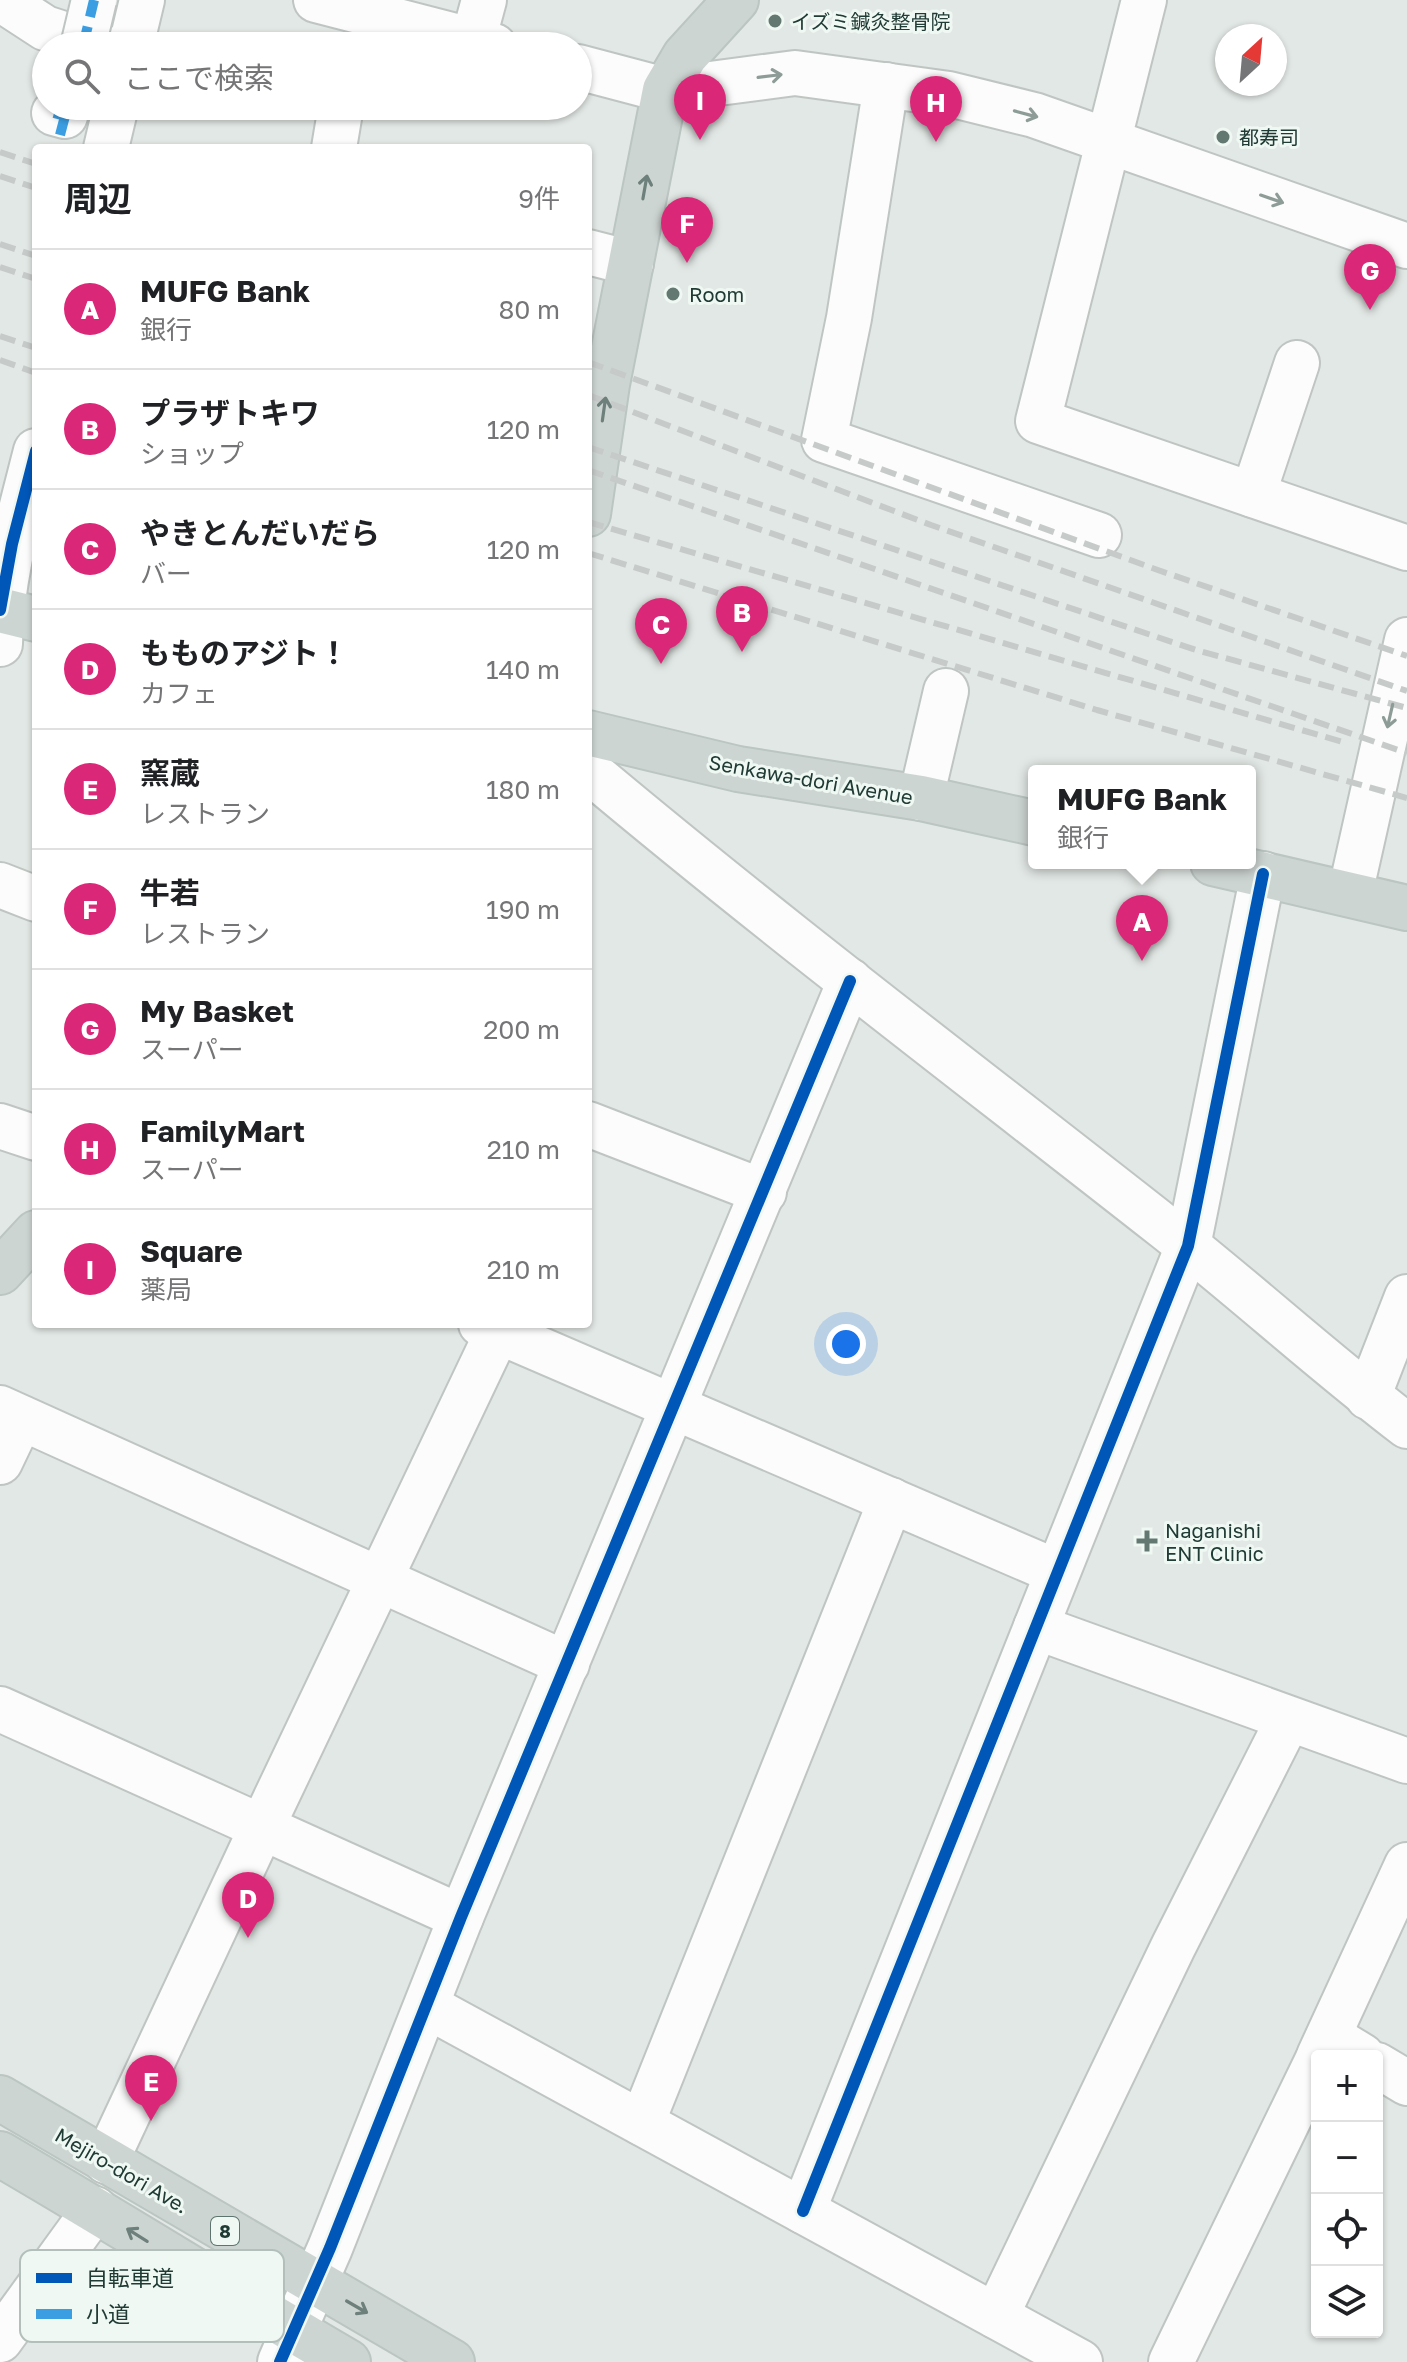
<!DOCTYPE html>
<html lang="ja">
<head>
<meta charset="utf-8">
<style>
  :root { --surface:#fff; --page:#f6f6f6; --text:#202124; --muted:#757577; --line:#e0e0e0; --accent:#db2777 }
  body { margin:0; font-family:"Golos Text","Noto Sans JP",sans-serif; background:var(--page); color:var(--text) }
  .controls { position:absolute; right:24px; bottom:24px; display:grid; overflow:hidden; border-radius:8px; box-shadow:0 2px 6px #0004 }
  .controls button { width:72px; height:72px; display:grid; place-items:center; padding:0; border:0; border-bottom:2px solid var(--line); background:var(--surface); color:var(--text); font:40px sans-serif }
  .compass { position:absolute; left:1215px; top:24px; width:72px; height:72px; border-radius:50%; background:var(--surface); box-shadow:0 2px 6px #0004; rotate:26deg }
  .you { position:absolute; left:846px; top:1344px; width:28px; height:28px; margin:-20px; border:6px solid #fff; border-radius:50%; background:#1a73e8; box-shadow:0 0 0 12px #1a73e833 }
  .badge { display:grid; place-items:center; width:52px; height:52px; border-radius:50%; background:var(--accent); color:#fff; font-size:26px; font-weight:700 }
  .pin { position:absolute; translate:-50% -66px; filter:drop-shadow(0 2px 4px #0008) }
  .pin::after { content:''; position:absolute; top:42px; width:28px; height:24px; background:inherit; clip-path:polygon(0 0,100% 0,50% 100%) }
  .popup { position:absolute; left:1028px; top:765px; width:228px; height:104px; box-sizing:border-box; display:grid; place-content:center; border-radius:8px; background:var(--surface); filter:drop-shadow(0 2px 6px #0005); font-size:26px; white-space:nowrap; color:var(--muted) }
  .popup b { font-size:30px; color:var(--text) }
  .popup::after { content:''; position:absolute; left:50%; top:100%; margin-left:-16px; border:16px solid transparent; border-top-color:var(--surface) }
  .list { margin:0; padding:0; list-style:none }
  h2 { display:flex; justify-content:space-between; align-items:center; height:104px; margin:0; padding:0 32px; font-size:34px }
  h2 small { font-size:26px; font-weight:400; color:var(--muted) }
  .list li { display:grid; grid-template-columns:52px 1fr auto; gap:24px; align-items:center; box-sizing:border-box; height:120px; padding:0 32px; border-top:2px solid var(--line) }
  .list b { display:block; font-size:30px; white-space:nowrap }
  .list p { margin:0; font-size:26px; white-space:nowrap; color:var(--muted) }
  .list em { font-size:26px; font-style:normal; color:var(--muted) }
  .icon { flex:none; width:44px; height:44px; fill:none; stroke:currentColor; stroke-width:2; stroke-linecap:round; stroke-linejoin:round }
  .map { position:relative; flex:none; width:1407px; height:2362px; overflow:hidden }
  .search { position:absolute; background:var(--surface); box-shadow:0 2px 6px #0004; left:32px; top:32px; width:560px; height:88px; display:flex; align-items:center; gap:20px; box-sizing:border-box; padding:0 28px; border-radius:44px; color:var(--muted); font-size:30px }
  .panel { position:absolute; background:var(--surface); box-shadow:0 2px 6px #0004; left:32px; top:144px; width:560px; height:1184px; border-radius:8px }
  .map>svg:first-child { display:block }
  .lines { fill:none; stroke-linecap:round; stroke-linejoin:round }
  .minor-casing { stroke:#bfc5c2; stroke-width:48 }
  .major-casing { stroke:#bbc5c1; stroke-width:48 }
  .minor { stroke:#fbfcfb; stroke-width:44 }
  .major { stroke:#cdd5d2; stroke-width:44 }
  .rail { stroke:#c6cac9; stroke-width:6; stroke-dasharray:16 8; stroke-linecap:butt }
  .minor-bridge-casing { stroke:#bfc5c2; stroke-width:48; stroke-linecap:butt }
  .minor-bridge { stroke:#fbfcfb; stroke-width:44 }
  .quiet { stroke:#3c9ee2; stroke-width:10; stroke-dasharray:20 10; stroke-linecap:butt }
  .cycleway-casing { stroke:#f0f8f4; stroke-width:17 }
  .cycleway { stroke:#0057b8; stroke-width:12 }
  .oneway { stroke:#8e9c98 }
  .oneway2 { stroke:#6e807b }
  .poi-dot { fill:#647872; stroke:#f0f8f4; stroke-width:3 }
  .labels { text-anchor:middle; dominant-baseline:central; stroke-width:6; stroke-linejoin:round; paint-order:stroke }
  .shield { fill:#f0f8f4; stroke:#5e746e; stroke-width:2 }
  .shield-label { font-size:18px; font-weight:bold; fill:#203b34 }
  .poi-label { font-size:20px; fill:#203b34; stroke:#f0f8f4; text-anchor:start }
  .street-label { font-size:20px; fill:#203b34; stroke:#f0f8f4 }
  .key { fill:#f0f8f4; stroke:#b2bfba; stroke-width:2 }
  .key-label { font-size:22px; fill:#203b34 }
</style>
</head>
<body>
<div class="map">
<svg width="1407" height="2362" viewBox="0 0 1407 2362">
  <rect width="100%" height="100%" fill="#e2e8e5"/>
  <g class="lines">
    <g class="minor-casing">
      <g id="minor">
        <polyline points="2,0 45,28 101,46"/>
        <polyline points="316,0 494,46"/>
        <polyline points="1144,0 1038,421 1407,548"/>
        <polyline points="473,41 484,0"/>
        <polyline points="131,46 142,0"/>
        <polyline points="578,67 665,90 795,73 949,94 1034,115 1407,246"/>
        <polyline points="886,85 849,318 824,440 1099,535"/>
        <polyline points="54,113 65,116 68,106"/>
        <polyline points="106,148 116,106"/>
        <polyline points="334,148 341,106"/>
        <polyline points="588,252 631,263"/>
        <polyline points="1253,495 1297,363"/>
        <path d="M0 644C1 578 20 514 36 451"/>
        <path d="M588 770C775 927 971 1075 1163 1226 1246 1291 1323 1362 1407 1426"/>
        <polyline points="921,798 946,691"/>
        <polyline points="0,885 36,899"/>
        <polyline points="1350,894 1407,640"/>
        <polyline points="588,1124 764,1192"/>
        <polyline points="0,1126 36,1138"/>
        <polyline points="481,1324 1057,1572"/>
        <polyline points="1368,1397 1407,1297"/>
        <polyline points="0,1408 567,1664"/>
        <polyline points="0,1462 21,1418"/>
        <polyline points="1036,1627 1407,1761"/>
        <polyline points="0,1709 461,1917"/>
        <polyline points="427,2006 1080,2362"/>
        <polyline points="1329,2036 1362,2056"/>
        <polyline points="1319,2056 1407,1865"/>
        <polyline points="1377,2065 1407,2083"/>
        <polyline points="642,2123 891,1500"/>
        <polyline points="106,2161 262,1827 498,1331"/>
        <polyline points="803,2211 1188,1246 1263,874"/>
        <polyline points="996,2316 1173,1947 1288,1720"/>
        <polyline points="0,2340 95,2209"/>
        <polyline points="280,2362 330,2248 461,1917 850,981"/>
        <polyline points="1171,2362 1317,2061"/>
      </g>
    </g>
    <g class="major-casing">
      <g id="major">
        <polyline points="588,514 607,384 665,90 685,56 736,0"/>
        <polyline points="0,610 36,619"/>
        <polyline points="588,733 738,769 921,798 1034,823"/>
        <polyline points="1213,863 1407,908"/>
        <polyline points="0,1272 36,1233"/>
        <polyline points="0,2098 452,2362"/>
        <path d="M0 2154C117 2222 231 2294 348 2362"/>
      </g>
    </g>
    <use href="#minor" class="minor"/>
    <use href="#major" class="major"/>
    <g class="rail">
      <polyline points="0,152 36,164"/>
      <polyline points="0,176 36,188"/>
      <polyline points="0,244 36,256"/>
      <polyline points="0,267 36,279"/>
      <polyline points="0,336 36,348"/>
      <polyline points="0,360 36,373"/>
      <polyline points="588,362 1155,569 1407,656"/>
      <polyline points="588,395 931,525 1407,691"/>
      <polyline points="588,447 1196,650 1407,708"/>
      <polyline points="588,470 1407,753"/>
      <polyline points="588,522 1346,743"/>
      <polyline points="588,553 1097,710 1407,798"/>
    </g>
    <g class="minor-bridge-casing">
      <polyline id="minor-bridge" points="83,46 94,0"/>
    </g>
    <use href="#minor-bridge" class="minor-bridge"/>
    <g class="quiet">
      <polyline points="83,46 94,0"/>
      <polyline points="54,113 65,116 68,106"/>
      <polyline points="60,135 65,116"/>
    </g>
    <g class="cycleway-casing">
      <g id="cycleway">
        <polyline points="0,610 12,544 36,451"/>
        <polyline points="803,2211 1188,1246 1263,874"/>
        <polyline points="280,2362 330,2248 461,1917 850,981"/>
      </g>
    </g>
    <use href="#cycleway" class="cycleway"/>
  </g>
  <defs><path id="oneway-shaft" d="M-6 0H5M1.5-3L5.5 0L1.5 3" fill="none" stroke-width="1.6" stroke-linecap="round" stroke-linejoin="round" transform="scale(2)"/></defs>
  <g class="oneway">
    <use href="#oneway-shaft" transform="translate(770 76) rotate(-7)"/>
    <use href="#oneway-shaft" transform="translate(1026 114) rotate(15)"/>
    <use href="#oneway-shaft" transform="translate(1272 199) rotate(19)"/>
    <use href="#oneway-shaft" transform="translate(1390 716) rotate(103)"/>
  </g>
  <g class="oneway2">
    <use href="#oneway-shaft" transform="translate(645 187) rotate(-80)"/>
    <use href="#oneway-shaft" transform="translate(604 409) rotate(-82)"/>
    <use href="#oneway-shaft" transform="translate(137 2235) rotate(-148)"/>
    <use href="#oneway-shaft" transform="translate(357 2307) rotate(30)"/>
  </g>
  <g class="poi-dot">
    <circle cx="775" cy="21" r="8"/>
    <circle cx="1223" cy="137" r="8"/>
    <circle cx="673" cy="294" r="8"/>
    <path d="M1143 1529h8v8h8v8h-8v8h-8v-8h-8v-8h8z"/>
  </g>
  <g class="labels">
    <rect class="shield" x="211" y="2217" width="28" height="28" rx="6"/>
    <g class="shield-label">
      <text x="225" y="2231">8</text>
    </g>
    <g class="poi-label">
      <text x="791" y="21">イズミ鍼灸整骨院</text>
      <text x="1239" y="137">都寿司</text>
      <text x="689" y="294">Room</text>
      <text x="1165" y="1530">Naganishi<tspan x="1165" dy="23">ENT Clinic</tspan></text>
    </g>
    <g class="street-label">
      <text transform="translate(811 779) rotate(10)">Senkawa-dori Avenue</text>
      <text transform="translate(122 2170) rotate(30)">Mejiro-dori Ave.</text>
    </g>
  </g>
  <rect x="20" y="2250" width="264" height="92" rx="12" class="key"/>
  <rect x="36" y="2273" width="36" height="10" fill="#0057b8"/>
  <rect x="36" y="2309" width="36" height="10" fill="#3c9ee2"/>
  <g class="key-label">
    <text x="86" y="2286">自転車道</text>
    <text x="86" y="2322">小道</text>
  </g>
</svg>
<div class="controls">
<button>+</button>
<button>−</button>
<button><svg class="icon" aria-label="locate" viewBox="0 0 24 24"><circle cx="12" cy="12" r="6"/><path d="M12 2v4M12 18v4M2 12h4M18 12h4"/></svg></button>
<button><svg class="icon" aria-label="layers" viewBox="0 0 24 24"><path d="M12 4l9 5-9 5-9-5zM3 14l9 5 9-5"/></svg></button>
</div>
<svg class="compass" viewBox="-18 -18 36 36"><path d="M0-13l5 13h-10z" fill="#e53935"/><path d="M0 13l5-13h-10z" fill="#757577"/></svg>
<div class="you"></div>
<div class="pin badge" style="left:1142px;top:961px">A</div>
<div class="popup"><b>MUFG Bank</b>銀行</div>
<div class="pin badge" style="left:742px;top:652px">B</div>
<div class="pin badge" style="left:661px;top:664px">C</div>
<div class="pin badge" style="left:248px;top:1938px">D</div>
<div class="pin badge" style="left:151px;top:2121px">E</div>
<div class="pin badge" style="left:687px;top:263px">F</div>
<div class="pin badge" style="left:1370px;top:310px">G</div>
<div class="pin badge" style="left:936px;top:142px">H</div>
<div class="pin badge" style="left:700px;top:140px">I</div>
<div class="search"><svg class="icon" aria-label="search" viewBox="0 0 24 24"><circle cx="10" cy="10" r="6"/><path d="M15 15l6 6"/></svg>ここで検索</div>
<section class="panel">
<h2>周辺<small>9件</small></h2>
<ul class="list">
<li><span class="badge">A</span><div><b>MUFG Bank</b><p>銀行</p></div><em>80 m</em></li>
<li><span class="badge">B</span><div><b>プラザトキワ</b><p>ショップ</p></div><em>120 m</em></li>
<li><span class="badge">C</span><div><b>やきとんだいだら</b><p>バー</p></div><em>120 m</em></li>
<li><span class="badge">D</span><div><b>もものアジト！</b><p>カフェ</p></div><em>140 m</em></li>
<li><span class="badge">E</span><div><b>窯蔵</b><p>レストラン</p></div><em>180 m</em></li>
<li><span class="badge">F</span><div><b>牛若</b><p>レストラン</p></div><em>190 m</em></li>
<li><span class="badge">G</span><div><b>My Basket</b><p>スーパー</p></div><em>200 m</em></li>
<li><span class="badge">H</span><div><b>FamilyMart</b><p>スーパー</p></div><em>210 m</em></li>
<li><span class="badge">I</span><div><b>Square</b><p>薬局</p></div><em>210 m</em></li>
</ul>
</section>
</div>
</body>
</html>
